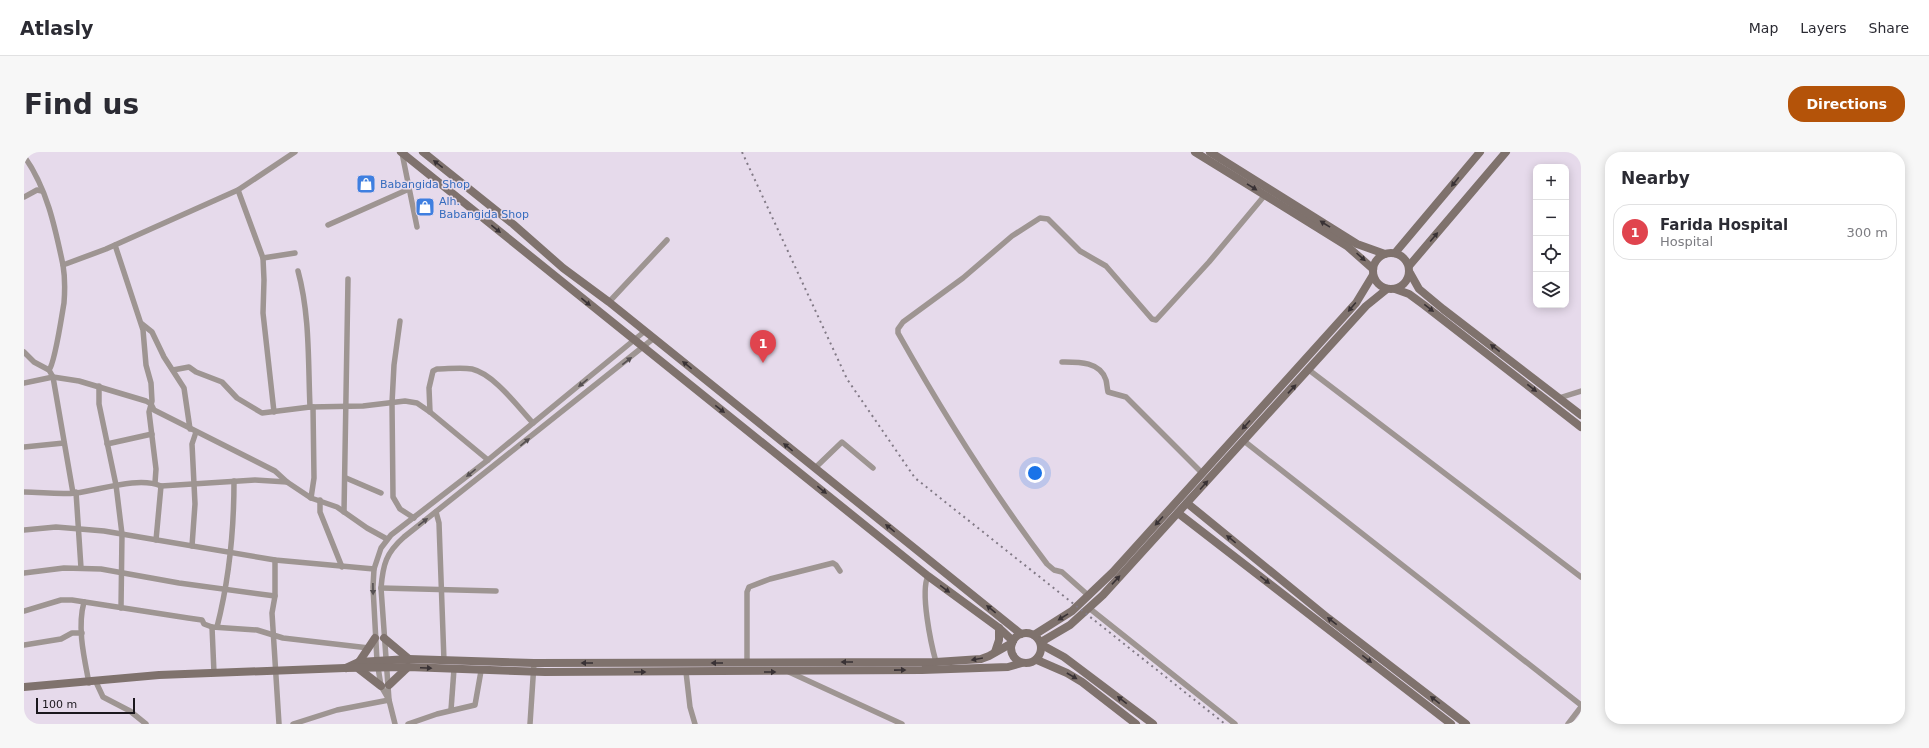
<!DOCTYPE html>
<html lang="en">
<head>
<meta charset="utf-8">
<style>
  :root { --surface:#fff; --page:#f7f7f7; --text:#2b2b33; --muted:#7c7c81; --line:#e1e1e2; --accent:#b45309 }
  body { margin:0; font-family:"DejaVu Sans",sans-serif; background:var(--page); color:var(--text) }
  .controls { position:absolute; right:12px; top:12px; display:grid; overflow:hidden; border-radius:8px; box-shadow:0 2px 10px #0003 }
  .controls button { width:36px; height:36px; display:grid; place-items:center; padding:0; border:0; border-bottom:1px solid var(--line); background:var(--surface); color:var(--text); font:20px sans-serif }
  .scale { position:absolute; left:12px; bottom:10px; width:99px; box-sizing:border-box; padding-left:4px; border:2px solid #1b171d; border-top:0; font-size:11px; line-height:14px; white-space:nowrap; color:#1b171d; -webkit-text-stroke:3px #e6daeb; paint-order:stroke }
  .you { position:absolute; left:1011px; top:321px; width:14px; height:14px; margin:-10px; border:3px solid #fff; border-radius:50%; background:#1a73e8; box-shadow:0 0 0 6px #1a73e833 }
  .badge { display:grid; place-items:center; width:26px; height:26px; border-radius:50%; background:var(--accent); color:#fff; font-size:13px; font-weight:700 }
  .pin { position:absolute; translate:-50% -33px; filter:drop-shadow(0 1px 2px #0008) }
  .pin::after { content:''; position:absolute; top:21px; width:14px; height:12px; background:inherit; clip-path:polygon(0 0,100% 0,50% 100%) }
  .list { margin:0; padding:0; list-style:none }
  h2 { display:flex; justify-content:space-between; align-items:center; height:52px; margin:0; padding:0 16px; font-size:17px }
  h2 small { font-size:13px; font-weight:400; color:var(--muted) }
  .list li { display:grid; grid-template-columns:26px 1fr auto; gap:12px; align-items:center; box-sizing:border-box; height:56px; margin:0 8px 8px; padding:0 8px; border:1px solid var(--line); border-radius:16px }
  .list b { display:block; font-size:15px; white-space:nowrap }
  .list p { margin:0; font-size:13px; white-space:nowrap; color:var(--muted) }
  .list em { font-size:13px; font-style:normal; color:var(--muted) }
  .icon { flex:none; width:22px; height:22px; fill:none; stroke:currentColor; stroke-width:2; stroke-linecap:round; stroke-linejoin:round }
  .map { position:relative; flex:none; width:1557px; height:572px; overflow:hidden; border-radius:16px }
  header { display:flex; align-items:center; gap:24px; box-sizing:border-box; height:56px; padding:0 20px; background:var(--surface); border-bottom:1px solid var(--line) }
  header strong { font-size:19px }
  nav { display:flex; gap:22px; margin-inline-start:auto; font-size:14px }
  .intro { display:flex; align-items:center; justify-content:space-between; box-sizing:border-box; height:96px; padding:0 24px }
  h1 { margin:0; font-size:28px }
  .button { padding:10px 18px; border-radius:16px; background:var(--accent); color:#fff; font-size:14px; font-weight:700 }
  main { display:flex; gap:24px; padding:0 24px }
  aside { flex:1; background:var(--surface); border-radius:16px; box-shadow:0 2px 10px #0003 }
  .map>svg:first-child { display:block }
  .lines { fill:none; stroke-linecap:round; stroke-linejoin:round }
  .street { stroke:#9e9592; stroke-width:5.5 }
  .secondary { stroke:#7f726d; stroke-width:8 }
  .rail { stroke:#827a86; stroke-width:2; stroke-dasharray:2 4; stroke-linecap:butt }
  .oneway { fill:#393235 }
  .oneway2 { fill:#565052 }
  .labels { text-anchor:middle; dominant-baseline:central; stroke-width:3; stroke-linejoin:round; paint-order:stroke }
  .shop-label { font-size:11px; fill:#366cbe; stroke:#e6daeb; text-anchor:start }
</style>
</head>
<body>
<header>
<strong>Atlasly</strong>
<nav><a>Map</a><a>Layers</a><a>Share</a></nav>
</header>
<div class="intro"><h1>Find us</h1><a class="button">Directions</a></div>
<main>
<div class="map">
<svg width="1557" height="572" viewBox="0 0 1557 572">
  <rect width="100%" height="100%" fill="#e6daeb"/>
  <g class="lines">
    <g class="street">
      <polyline points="378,1 393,75"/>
      <path d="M0 4C23 36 31 75 39 113"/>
      <polyline points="214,38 239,106 240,128 239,161 250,260"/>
      <polyline points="0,45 13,38 18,39"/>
      <polyline points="304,73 385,37"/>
      <polyline points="91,93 119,178 122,213 127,231 128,249 125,260 132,317 131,331"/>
      <polyline points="239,106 271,101"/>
      <path d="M274 119C286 163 284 210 286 255"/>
      <polyline points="585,150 643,88"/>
      <polyline points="376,169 370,213 368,251 369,345 376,357 390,366"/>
      <polyline points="118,172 128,180 140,205 160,236 166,277"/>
      <polyline points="0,200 10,210 25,218 29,225 49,341"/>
      <path d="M1038 210C1053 210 1076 209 1082 228 1083 232 1083 236 1084 240L1102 245 1178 321"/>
      <path d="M25 218C31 211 38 162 40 151 41 138 41 125 39 113L82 97 214 38 271 0"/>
      <polyline points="149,218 165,215 172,220 198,230 213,246 238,261 286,255 339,254 381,249 393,251 406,260 464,308"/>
      <polyline points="1285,218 1557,425"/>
      <polyline points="0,231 29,225 55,229 122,249 127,252 130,258 251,319 263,330 287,346 313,355 343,376 363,387"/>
      <polyline points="75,234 75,252 92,333 98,382 97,456"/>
      <polyline points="1535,246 1557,239"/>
      <path d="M406 260 405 236 409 219 413 217C424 217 437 215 448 217 470 222 494 255 509 271"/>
      <polyline points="1220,289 1557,553"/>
      <polyline points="83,292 128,282"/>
      <polyline points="0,295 40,291"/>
      <polyline points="791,316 818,290 849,316"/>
      <polyline points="322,326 357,341"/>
      <path d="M0 340C17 340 35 343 52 341 76 338 115 324 137 334L231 328 263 330"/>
      <polyline points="52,340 57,416"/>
      <polyline points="287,346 290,326 289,255"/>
      <polyline points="296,348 296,360 318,415"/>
      <polyline points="320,360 324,127"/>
      <polyline points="412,360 415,371 420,509"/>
      <polyline points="0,378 32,375 80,379 251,408 350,417"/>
      <polyline points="132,388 137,334"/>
      <polyline points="168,394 171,352 168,292 172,280"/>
      <polyline points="251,408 251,444 248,461 255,572"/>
      <polyline points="0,421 40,416 77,417 155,431 251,444"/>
      <path d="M904 424C896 440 907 492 912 510"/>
      <polyline points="357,436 472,439"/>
      <path d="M1065 444 1038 420 1030 418 1023 412C968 339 919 261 874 181V177L879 170 939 126 988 84 1016 66 1024 67 1056 99 1082 114 1128 167 1132 168 1185 110 1241 43"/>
      <path d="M60 450C53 476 60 505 65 531"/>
      <polyline points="1065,456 1211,572"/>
      <polyline points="0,459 37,448 48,448 164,466 178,468 180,472 188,475 233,478 259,486 345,496"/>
      <polyline points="188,475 190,521"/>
      <path d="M193 475C205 428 210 378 210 329"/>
      <polyline points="0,493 37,487 48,481 58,481"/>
      <polyline points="723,510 723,440 725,435 746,427 809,411 812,413 816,419"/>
      <polyline points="662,520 666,555 671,572"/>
      <polyline points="765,520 878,572"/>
      <polyline points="72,530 79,545 106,559 122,572"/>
      <polyline points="364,546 357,534 353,509 349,435 350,417 357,396 367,383 464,308 621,179"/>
      <polyline points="427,558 430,517"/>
      <polyline points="269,572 313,558 365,548"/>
      <path d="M371 572 365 548 357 436C359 412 362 401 380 385L630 186"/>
      <polyline points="384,572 413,562 451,553 457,519"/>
      <polyline points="506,572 510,511"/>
      <polyline points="1544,572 1557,555"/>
    </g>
    <g class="secondary">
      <polyline points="377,0 904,424 975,476 989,489"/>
      <polyline points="399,0 489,72 539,116 585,150 997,482"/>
      <polyline points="1171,0 1323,94 1349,117"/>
      <polyline points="1186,0 1333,92 1361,102"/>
      <circle cx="1367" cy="119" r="18"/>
      <polyline points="1371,101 1456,0"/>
      <polyline points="1385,114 1482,0"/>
      <polyline points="1386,121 1395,137 1419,157 1557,263"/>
      <polyline points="1371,137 1385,142 1400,153 1557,275"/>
      <polyline points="1163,351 1304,466 1442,572"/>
      <polyline points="1154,361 1427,572"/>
      <circle cx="1002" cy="496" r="15"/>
      <polyline points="1010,483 1048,459 1089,420 1332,151 1349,123"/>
      <polyline points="360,486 385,507"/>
      <polyline points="1017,490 1046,473 1079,443 1342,154 1363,137"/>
      <polyline points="1018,493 1040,505 1129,572"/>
      <polyline points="971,500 975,488 975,476"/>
      <polyline points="1013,508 1043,521 1058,530 1112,572"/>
      <polyline points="335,510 351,486"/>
      <polyline points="322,516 335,510 385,507 510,511 912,510 957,507 965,504 988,491"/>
      <polyline points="335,517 357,534"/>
      <polyline points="365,533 384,515"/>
      <polyline points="0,535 135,523 321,516 384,515 521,520 898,518 984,515 998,511"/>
    </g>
    <polyline class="rail" points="718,0 823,227 891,326 1201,572"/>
  </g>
  <defs><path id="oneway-solid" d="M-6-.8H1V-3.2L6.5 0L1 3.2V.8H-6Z"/></defs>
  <g class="oneway">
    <use href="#oneway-solid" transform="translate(414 12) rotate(-142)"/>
    <use href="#oneway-solid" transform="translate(1431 30) rotate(129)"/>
    <use href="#oneway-solid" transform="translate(1228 35) rotate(32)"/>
    <use href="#oneway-solid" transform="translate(1301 72) rotate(-148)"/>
    <use href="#oneway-solid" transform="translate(472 77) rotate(39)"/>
    <use href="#oneway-solid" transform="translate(1410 85) rotate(-50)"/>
    <use href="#oneway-solid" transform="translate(1337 105) rotate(42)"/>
    <use href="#oneway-solid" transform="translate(562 150) rotate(39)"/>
    <use href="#oneway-solid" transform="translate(1328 155) rotate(130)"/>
    <use href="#oneway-solid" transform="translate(1405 156) rotate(38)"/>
    <use href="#oneway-solid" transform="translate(1471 196) rotate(-142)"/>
    <use href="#oneway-solid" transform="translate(663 213) rotate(-141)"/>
    <use href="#oneway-solid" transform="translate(1508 236) rotate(38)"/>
    <use href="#oneway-solid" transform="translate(1268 237) rotate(-47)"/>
    <use href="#oneway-solid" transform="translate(696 257) rotate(38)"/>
    <use href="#oneway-solid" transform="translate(1222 273) rotate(132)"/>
    <use href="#oneway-solid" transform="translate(764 295) rotate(-141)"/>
    <use href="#oneway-solid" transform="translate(1180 333) rotate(-48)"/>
    <use href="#oneway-solid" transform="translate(798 338) rotate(39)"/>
    <use href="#oneway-solid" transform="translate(1135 369) rotate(132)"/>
    <use href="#oneway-solid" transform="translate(866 376) rotate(-141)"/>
    <use href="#oneway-solid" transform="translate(1207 387) rotate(-141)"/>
    <use href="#oneway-solid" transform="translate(1092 428) rotate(-47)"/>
    <use href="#oneway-solid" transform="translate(1241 428) rotate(38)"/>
    <use href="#oneway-solid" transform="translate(921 437) rotate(36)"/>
    <use href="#oneway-solid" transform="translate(967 457) rotate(-141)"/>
    <use href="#oneway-solid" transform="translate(1039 465) rotate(148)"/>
    <use href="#oneway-solid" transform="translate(1308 469) rotate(-142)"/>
    <use href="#oneway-solid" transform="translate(953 507) rotate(170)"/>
    <use href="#oneway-solid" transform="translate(1343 507) rotate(38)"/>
    <use href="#oneway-solid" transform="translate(823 510) rotate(180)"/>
    <use href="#oneway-solid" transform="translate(563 511) rotate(180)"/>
    <use href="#oneway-solid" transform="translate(693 511) rotate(180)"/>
    <use href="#oneway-solid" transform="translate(402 516) rotate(3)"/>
    <use href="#oneway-solid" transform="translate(876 518) rotate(-1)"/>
    <use href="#oneway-solid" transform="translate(616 520)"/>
    <use href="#oneway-solid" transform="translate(746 520)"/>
    <use href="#oneway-solid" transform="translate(1048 524) rotate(30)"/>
    <use href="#oneway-solid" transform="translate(1098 548) rotate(-142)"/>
    <use href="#oneway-solid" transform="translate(1411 548) rotate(-142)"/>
  </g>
  <g class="oneway2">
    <use href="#oneway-solid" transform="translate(603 209) rotate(-38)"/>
    <use href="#oneway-solid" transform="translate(559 231) rotate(141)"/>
    <use href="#oneway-solid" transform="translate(501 290) rotate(-39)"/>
    <use href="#oneway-solid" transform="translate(447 321) rotate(141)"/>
    <use href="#oneway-solid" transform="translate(399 370) rotate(-38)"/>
    <use href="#oneway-solid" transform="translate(349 437) rotate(89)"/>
  </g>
  <defs>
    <g id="shop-square" transform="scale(1)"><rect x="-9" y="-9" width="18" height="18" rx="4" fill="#3f7fe0" stroke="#e6daeb"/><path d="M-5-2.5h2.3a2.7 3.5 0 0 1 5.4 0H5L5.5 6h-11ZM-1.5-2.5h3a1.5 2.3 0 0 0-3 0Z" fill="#fff"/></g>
  </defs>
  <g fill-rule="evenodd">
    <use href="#shop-square" x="342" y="32"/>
    <use href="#shop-square" x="401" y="55"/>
  </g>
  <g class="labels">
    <g class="shop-label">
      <text x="356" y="32">Babangida Shop</text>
      <text x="415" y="49">Alh.<tspan x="415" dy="13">Babangida Shop</tspan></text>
    </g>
  </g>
</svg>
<div class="controls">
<button>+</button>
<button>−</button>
<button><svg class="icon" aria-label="locate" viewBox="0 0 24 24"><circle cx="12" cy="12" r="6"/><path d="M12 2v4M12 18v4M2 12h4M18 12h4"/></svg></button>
<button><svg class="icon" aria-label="layers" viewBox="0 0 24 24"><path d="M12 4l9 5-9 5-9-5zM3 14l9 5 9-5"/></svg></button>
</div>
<div class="scale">100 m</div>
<div class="you"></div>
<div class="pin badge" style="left:739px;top:211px;background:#e0444e">1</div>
</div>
<aside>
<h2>Nearby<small></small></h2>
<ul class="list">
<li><span class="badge" style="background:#e0444e">1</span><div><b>Farida Hospital</b><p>Hospital</p></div><em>300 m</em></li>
</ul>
</aside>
</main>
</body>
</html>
